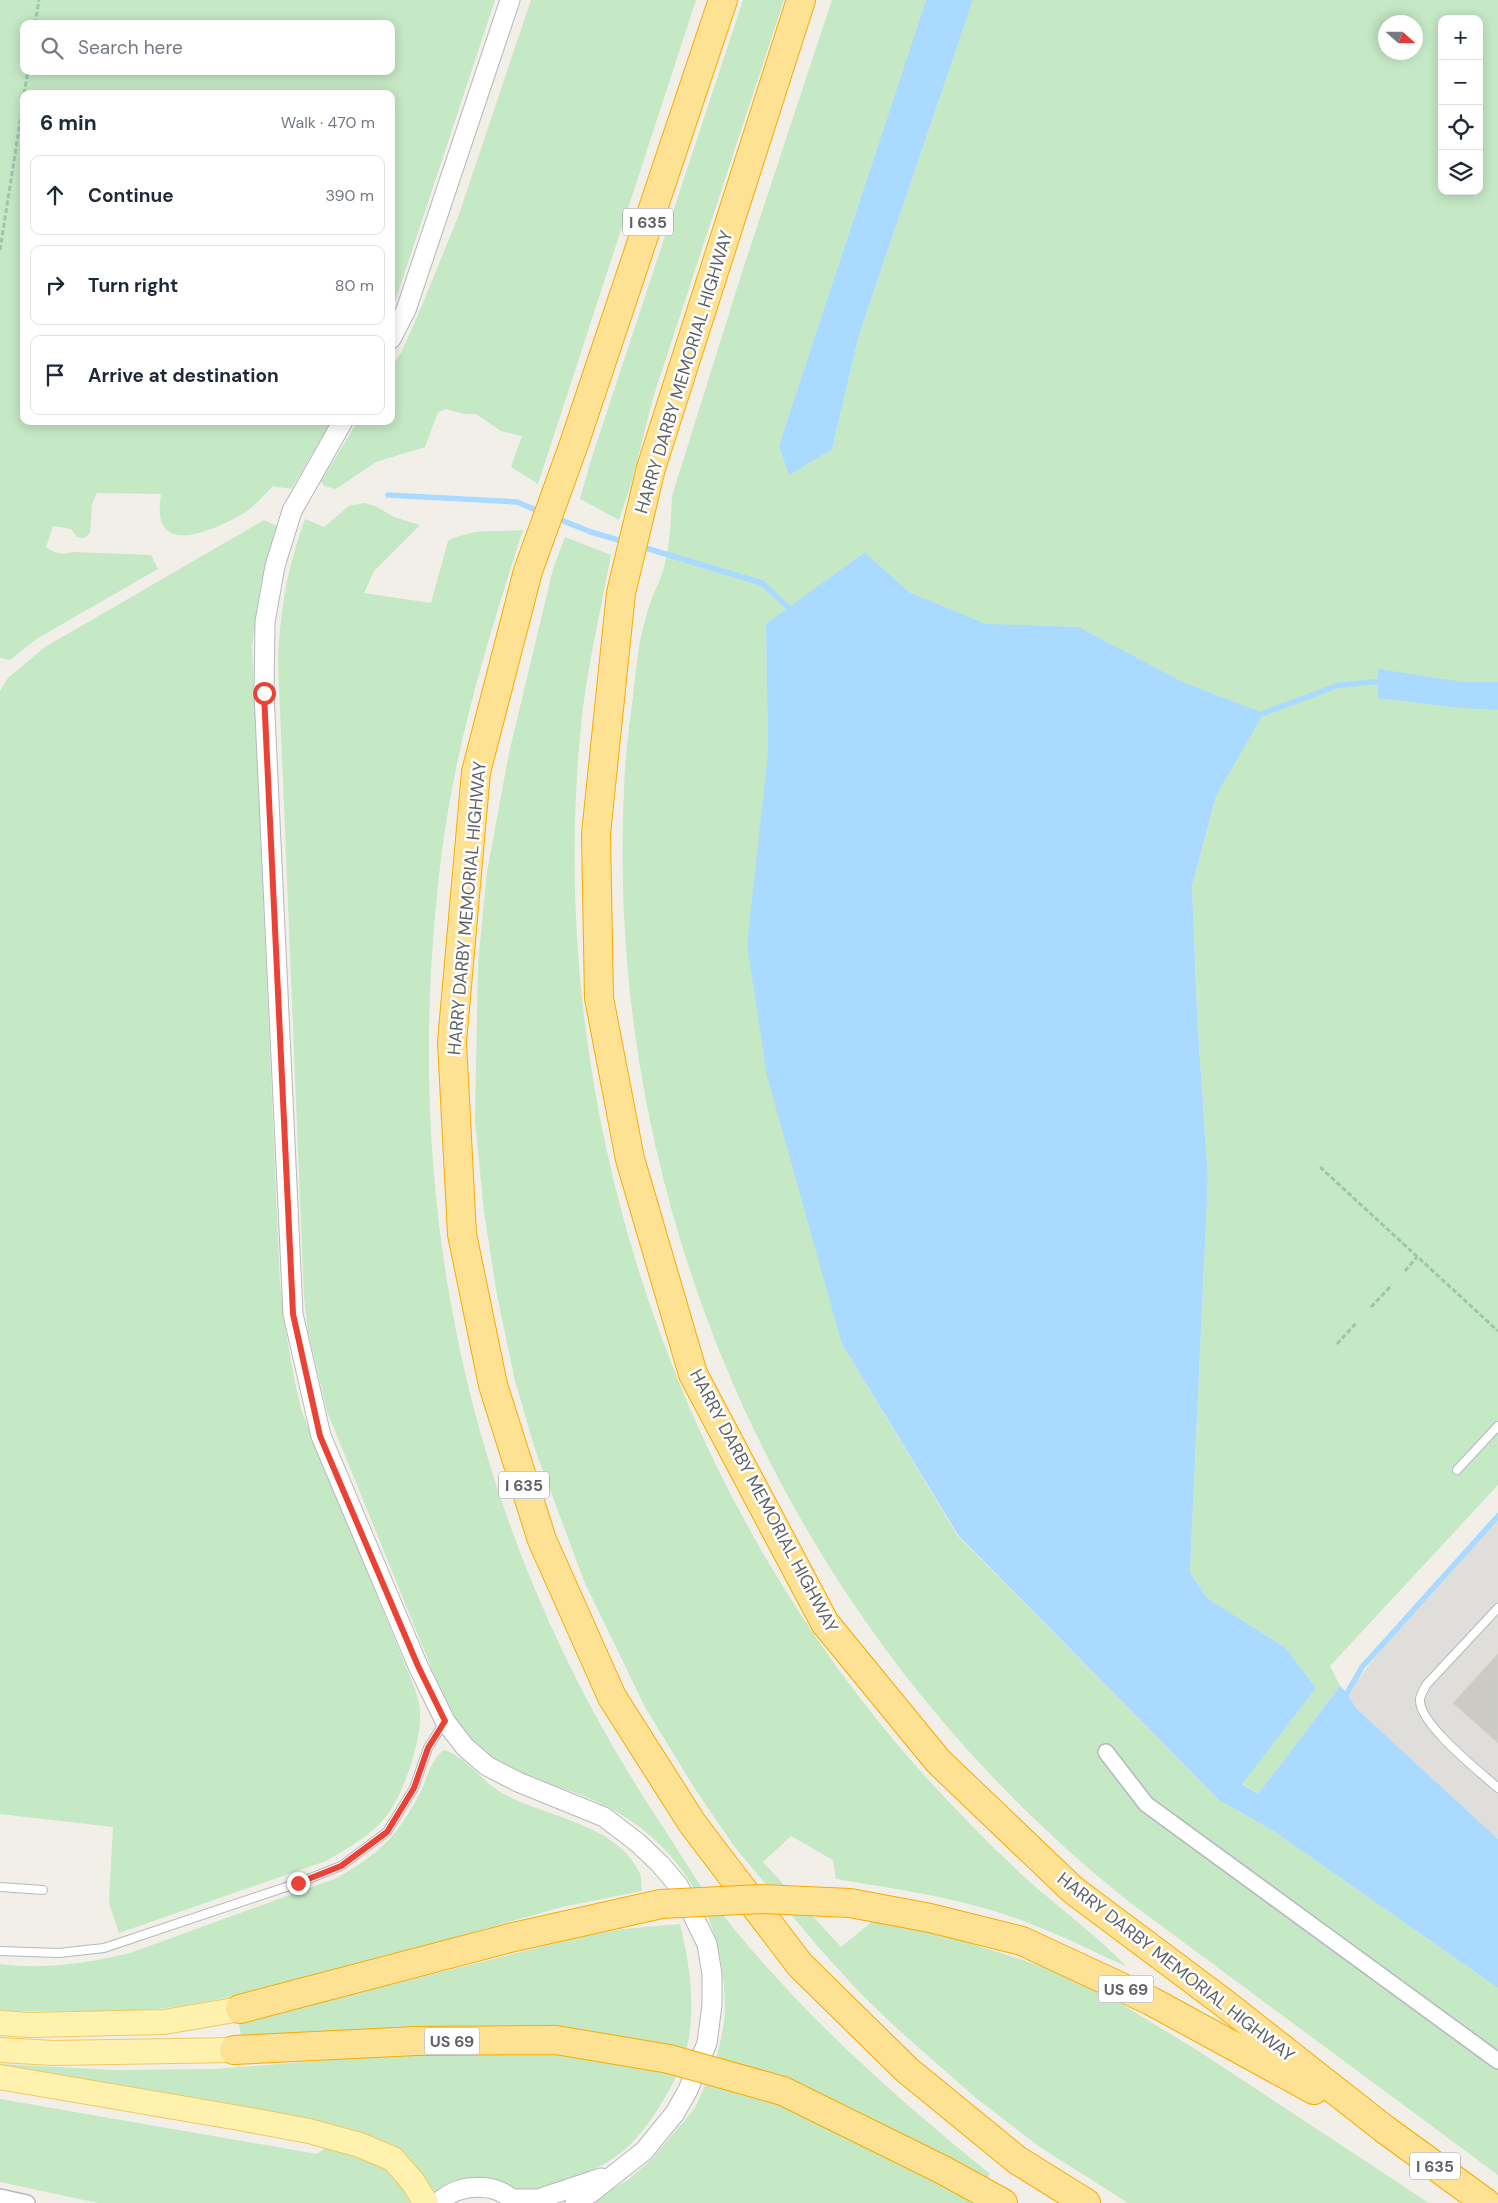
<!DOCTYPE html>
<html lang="en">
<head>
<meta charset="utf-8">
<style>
  :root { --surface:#fff; --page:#f6f6f7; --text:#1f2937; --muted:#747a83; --line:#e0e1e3 }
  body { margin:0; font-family:"DM Sans",sans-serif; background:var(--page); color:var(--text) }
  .controls { position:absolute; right:15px; top:15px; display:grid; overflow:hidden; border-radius:10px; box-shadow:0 2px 12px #0003 }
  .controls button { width:45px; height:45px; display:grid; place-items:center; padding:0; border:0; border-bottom:1px solid var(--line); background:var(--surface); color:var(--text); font:25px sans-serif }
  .compass { position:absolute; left:1378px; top:15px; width:45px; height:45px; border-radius:50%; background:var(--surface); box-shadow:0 2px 12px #0003; rotate:111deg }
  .stop { position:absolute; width:15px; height:15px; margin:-11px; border:4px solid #ea4335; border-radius:50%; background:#fff }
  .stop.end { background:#ea4335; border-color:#fff; box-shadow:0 1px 5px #0008 }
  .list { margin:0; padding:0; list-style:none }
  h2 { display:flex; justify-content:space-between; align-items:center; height:65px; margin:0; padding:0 20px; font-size:21px }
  h2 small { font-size:16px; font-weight:400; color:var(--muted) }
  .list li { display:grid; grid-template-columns:32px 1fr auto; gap:15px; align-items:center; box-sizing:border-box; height:80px; margin:0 10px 10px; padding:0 10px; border:1px solid var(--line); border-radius:10px }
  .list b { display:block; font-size:19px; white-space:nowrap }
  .list em { font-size:16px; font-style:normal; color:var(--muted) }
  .icon { flex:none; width:28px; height:28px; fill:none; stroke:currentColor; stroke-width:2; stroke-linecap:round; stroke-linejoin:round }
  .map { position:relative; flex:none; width:1498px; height:2203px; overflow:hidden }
  .search { position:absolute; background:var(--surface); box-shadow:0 2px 12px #0003; left:20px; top:20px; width:375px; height:55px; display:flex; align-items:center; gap:12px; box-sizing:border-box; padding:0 18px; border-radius:10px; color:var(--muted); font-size:19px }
  .panel { position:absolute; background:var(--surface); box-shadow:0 2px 12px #0003; left:20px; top:90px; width:375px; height:335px; border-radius:10px }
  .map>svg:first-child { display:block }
  .industrial { fill:#e0deda }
  .green { fill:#c5e8c5; fill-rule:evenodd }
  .water { fill:#aadaff }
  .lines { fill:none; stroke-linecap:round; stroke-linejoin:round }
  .stream { stroke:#aadaff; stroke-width:5.5 }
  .building { fill:#cccac5; stroke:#d6d1c6 }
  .service-casing { stroke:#b5b8bc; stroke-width:10 }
  .minor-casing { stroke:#b5b8bc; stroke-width:18 }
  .tertiary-casing { stroke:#b5b8bc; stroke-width:21 }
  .primary-casing { stroke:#f2c960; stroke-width:26 }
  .motorway-casing { stroke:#f9ab00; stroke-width:30 }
  .path { stroke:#9cc7a9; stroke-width:3; stroke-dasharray:5 2.5; stroke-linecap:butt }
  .service { stroke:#fff; stroke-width:8 }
  .minor { stroke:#fff; stroke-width:15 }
  .tertiary { stroke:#fff; stroke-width:19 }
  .primary { stroke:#fff2af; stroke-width:24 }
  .motorway { stroke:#fde293; stroke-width:28 }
  .motorway-bridge-casing { stroke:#f9ab00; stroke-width:30; stroke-linecap:butt }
  .motorway-bridge { stroke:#fde293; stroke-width:28 }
  .route { stroke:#ea4335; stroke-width:6 }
  .labels { text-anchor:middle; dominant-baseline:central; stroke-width:5; stroke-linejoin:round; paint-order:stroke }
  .shield { fill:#fff; stroke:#8f9295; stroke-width:1 }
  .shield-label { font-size:16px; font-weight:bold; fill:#5f6368 }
  .street-label { font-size:18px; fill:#5f6368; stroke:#fff }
</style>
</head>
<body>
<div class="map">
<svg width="1498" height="2203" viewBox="0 0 1498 2203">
  <rect width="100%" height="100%" fill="#f1efe8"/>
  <polygon class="industrial" points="1498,1516 1498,1839 1356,1708 1347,1693 1401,1624"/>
  <g class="green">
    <path d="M0 0H495L391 314V94H24V421H332L291 489 273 486C264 495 254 507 244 513 227 523 176 550 163 525 158 516 160 504 161 494L97 493 92 504 90 533 84 538 77 537 71 529 53 526 46 547C55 554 63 555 73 552L151 555 158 569 38 638 10 660 0 658ZM24 24H391V71H24Z"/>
    <polygon points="531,0 696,0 538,484 511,467 522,436 501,431 476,414 465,414 446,409 438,412 425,447 376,462 336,489 324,486 321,481 358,421 391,421 391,368 401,353 418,315 458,217"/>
    <polygon points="743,0 784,0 653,398 632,481 619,520 580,499 591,460"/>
    <path d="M832 0H926L779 445 832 449 859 335 973 0H1498V1485L1330 1666 1340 1686 1258 1794 1242 1783 1316 1688 1286 1648 1207 1598 1190 1572 1208 1178 1198 1031 1192 886 1216 796 1263 713 1185 683 1079 627 987 625 909 592 865 552 766 625 768 753 842 1344 957 1535 1219 1800 1272 1830 1498 1988V2175L1128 1901C793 1634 604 1218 624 790 625 758 629 727 633 696 635 678 637 659 640 641 643 629 646 615 650 603 653 593 659 584 662 574 670 549 671 522 672 496L744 266ZM1442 19H1479V191H1442ZM1386 22H1416V52H1386Z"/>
    <path d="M364 503 375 506 394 517 420 525 374 571 364 593 431 603 448 541C477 527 493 533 523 530 489 635 456 742 442 851 397 1200 467 1534 663 1827 676 1847 689 1869 703 1889 784 1998 885 2089 990 2174L986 2181 716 2062C719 2045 725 2026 725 2009 726 1911 673 1830 581 1795 544 1781 504 1774 475 1745 457 1727 446 1700 435 1677L327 1411 308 1332 304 1297 278 659C281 605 287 570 305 519L324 527 349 506Z"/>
    <path d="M264 520 277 526 261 583 252 646 280 1284C285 1328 291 1370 302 1412L415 1689C417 1697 420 1705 420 1712 422 1739 404 1792 388 1814 372 1835 348 1848 326 1861L119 1933 109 1903 113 1827 0 1814V691L8 678 45 647Z"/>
    <path d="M565 537 611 555C600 615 585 675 580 736 546 1109 673 1495 923 1774 957 1811 992 1848 1030 1882 1062 1910 1096 1935 1126 1966 1094 1952 1063 1936 1031 1924 969 1899 902 1890 836 1879L833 1860 791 1836 763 1862 841 1947 874 1920 918 1927 1023 1960 1067 1976 1113 1999 1200 2052 1429 2203H1128L1040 2147 976 2098 901 2032 862 1995 820 1949 734 1846 695 1789 645 1707 584 1581 535 1449 515 1381 497 1295 484 1212 475 1120 478 963 487 872 509 753 553 569Z"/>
    <path d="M444 1750C467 1757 481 1781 502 1793 544 1817 616 1823 639 1872 642 1877 641 1885 642 1891L562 1907 269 1990 181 2006 133 2012 0 2011V1964C44 1970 87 1963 130 1953L337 1878C378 1854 395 1839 418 1797 427 1781 429 1761 444 1750Z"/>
    <path d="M680 1924C690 1966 697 2011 685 2055L242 2043 239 2023 585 1936 623 1929Z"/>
    <path d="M471 2049 562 2054 638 2066 677 2075C663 2103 640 2142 612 2159 601 2167 587 2172 574 2178 559 2185 540 2193 523 2190 514 2189 506 2184 497 2181 472 2173 451 2182 430 2196L408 2165 0 2073V2064L114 2070 214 2069Z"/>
    <polygon points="708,2079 781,2102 978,2203 588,2203 628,2180 652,2159 695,2108"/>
    <polygon points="0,2099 317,2154 330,2145 375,2157 405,2188 412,2203 98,2203 0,2182"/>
  </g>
  <g class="water">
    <polygon points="926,0 973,0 859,335 832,449 789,475 779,445"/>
    <polygon points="865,552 909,592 986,624 1079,627 1185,683 1264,713 1216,796 1192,886 1198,1031 1208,1178 1190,1572 1207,1598 1286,1648 1316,1688 1242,1784 1258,1794 1340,1686 1347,1693 1356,1708 1498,1839 1498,1988 1272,1830 1219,1800 958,1535 842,1344 767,1076 747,944 768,753 766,624"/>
    <polygon points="1378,669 1463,682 1498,682 1498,710 1461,708 1378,698"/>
  </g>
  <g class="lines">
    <g class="stream">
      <polyline points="388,495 517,502 543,513"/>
      <polyline points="556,518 591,532 625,542"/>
      <polyline points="639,546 762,583 789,608"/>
      <polyline points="1264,713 1339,685 1384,681"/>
      <polyline points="1347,1693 1362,1667 1498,1516"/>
    </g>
  </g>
  <polygon class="building" points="1498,1654 1498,1743 1453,1703"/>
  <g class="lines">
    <g class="service-casing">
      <g id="service">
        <polyline points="1457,1470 1498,1426"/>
        <path d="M1498 1608 1426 1685C1424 1690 1420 1695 1420 1700 1419 1724 1480 1772 1498 1788"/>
        <polyline points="0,1887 43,1890"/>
        <polyline points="0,1951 59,1953 104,1948 298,1883 341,1866 387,1832 414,1788 428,1748 445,1721"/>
      </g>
    </g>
    <g class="minor-casing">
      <g id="minor">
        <polyline points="1106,1752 1146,1804 1498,2061"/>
        <polyline points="0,2197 27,2203"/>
      </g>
    </g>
    <g class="tertiary-casing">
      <g id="tertiary">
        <polyline points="391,339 406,310 510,0"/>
        <polyline points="343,421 292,511 275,566 265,622 264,693 293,1314 321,1436 418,1666 445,1721 465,1747 487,1766 518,1782 604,1817 638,1843 660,1864 678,1885 707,1944 712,1974 712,2005 707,2043 688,2090 675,2113 644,2151 592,2192 575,2203"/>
        <polyline points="512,2199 538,2199 601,2178"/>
        <path d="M438 2203C458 2183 496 2181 516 2203"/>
      </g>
    </g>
    <g class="primary-casing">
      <g id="primary">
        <polyline points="0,2023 29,2025 164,2022 240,2009"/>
        <polyline points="0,2050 53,2053 234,2050"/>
        <polyline points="0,2077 239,2118 309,2131 360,2145 393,2159 413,2182 426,2203"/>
      </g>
    </g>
    <g class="motorway-casing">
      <g id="motorway">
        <polyline points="723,0 574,444 528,571 476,772 452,1042 462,1234 493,1385 542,1540 612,1697 692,1823 800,1965 907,2070 1017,2160 1086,2203"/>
        <polyline points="801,0 651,468 621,593 596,834 599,998 630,1159 693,1374 825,1623 938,1761 1073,1890 1224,2003 1383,2128 1486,2203"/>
        <polyline points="850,1903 930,1918 1022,1941 1151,2001 1314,2090"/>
        <polyline points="240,2009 514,1937 661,1904"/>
        <polyline points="234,2050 416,2041 556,2040 669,2059"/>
        <polyline points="783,2091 943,2170 1003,2203"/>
      </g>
    </g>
    <g class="path">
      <polyline points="35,24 39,0"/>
      <polyline points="24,94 28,71"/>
      <polyline points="0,250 24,97"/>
      <polyline points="1320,1167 1498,1331"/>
      <polyline points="1405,1271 1417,1257"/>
      <polyline points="1371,1307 1392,1285"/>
      <polyline points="1337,1344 1357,1322"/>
    </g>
    <use href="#service" class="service"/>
    <use href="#minor" class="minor"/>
    <use href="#tertiary" class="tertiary"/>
    <use href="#primary" class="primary"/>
    <use href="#motorway" class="motorway"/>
    <g class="motorway-bridge-casing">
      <g id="motorway-bridge">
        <polyline points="661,1904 761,1899 850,1903"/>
        <polyline points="669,2059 783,2091"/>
      </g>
    </g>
    <use href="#motorway-bridge" class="motorway-bridge"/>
  </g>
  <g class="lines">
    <polyline class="route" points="264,693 293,1314 320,1436 418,1666 445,1721 428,1748 414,1788 387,1832 341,1866 298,1883"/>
  </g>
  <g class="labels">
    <g class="shield">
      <rect x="623" y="208.5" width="50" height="27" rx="4"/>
      <rect x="499" y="1471.5" width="50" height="27" rx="4"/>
      <rect x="1098.5" y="1975.5" width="55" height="27" rx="4"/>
      <rect x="424.5" y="2027.5" width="55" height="27" rx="4"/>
      <rect x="1410" y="2152.5" width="50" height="27" rx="4"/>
    </g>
    <g class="shield-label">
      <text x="648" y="222">I 635</text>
      <text x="524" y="1485">I 635</text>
      <text x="1126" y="1989">US 69</text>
      <text x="452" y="2041">US 69</text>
      <text x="1435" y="2166">I 635</text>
    </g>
    <g class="street-label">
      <text transform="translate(684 372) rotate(-73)">HARRY DARBY MEMORIAL HIGHWAY</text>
      <text transform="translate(467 908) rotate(-85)">HARRY DARBY MEMORIAL HIGHWAY</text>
      <text transform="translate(764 1501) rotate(62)">HARRY DARBY MEMORIAL HIGHWAY</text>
      <text transform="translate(1176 1967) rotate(38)">HARRY DARBY MEMORIAL HIGHWAY</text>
    </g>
  </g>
</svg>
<div class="controls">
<button>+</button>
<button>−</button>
<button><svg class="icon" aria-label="locate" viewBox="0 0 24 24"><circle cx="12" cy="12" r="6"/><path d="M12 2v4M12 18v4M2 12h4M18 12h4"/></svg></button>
<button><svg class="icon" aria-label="layers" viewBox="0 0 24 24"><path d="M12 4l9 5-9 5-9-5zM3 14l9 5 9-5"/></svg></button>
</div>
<svg class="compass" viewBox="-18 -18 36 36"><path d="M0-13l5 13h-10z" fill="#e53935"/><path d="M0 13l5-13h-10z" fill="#747a83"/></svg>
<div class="stop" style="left:264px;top:693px"></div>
<div class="stop end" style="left:298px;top:1883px"></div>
<div class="search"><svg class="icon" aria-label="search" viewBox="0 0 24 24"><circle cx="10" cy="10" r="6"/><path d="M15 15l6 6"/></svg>Search here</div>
<section class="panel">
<h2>6 min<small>Walk · 470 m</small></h2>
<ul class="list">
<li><svg class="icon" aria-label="ahead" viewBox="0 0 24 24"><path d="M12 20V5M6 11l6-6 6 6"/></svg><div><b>Continue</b></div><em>390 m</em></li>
<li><svg class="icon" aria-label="right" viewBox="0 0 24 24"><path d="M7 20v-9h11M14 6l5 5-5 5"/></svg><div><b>Turn right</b></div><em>80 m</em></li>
<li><svg class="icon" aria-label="arrive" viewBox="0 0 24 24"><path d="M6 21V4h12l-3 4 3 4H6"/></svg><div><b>Arrive at destination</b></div></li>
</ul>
</section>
</div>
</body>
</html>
